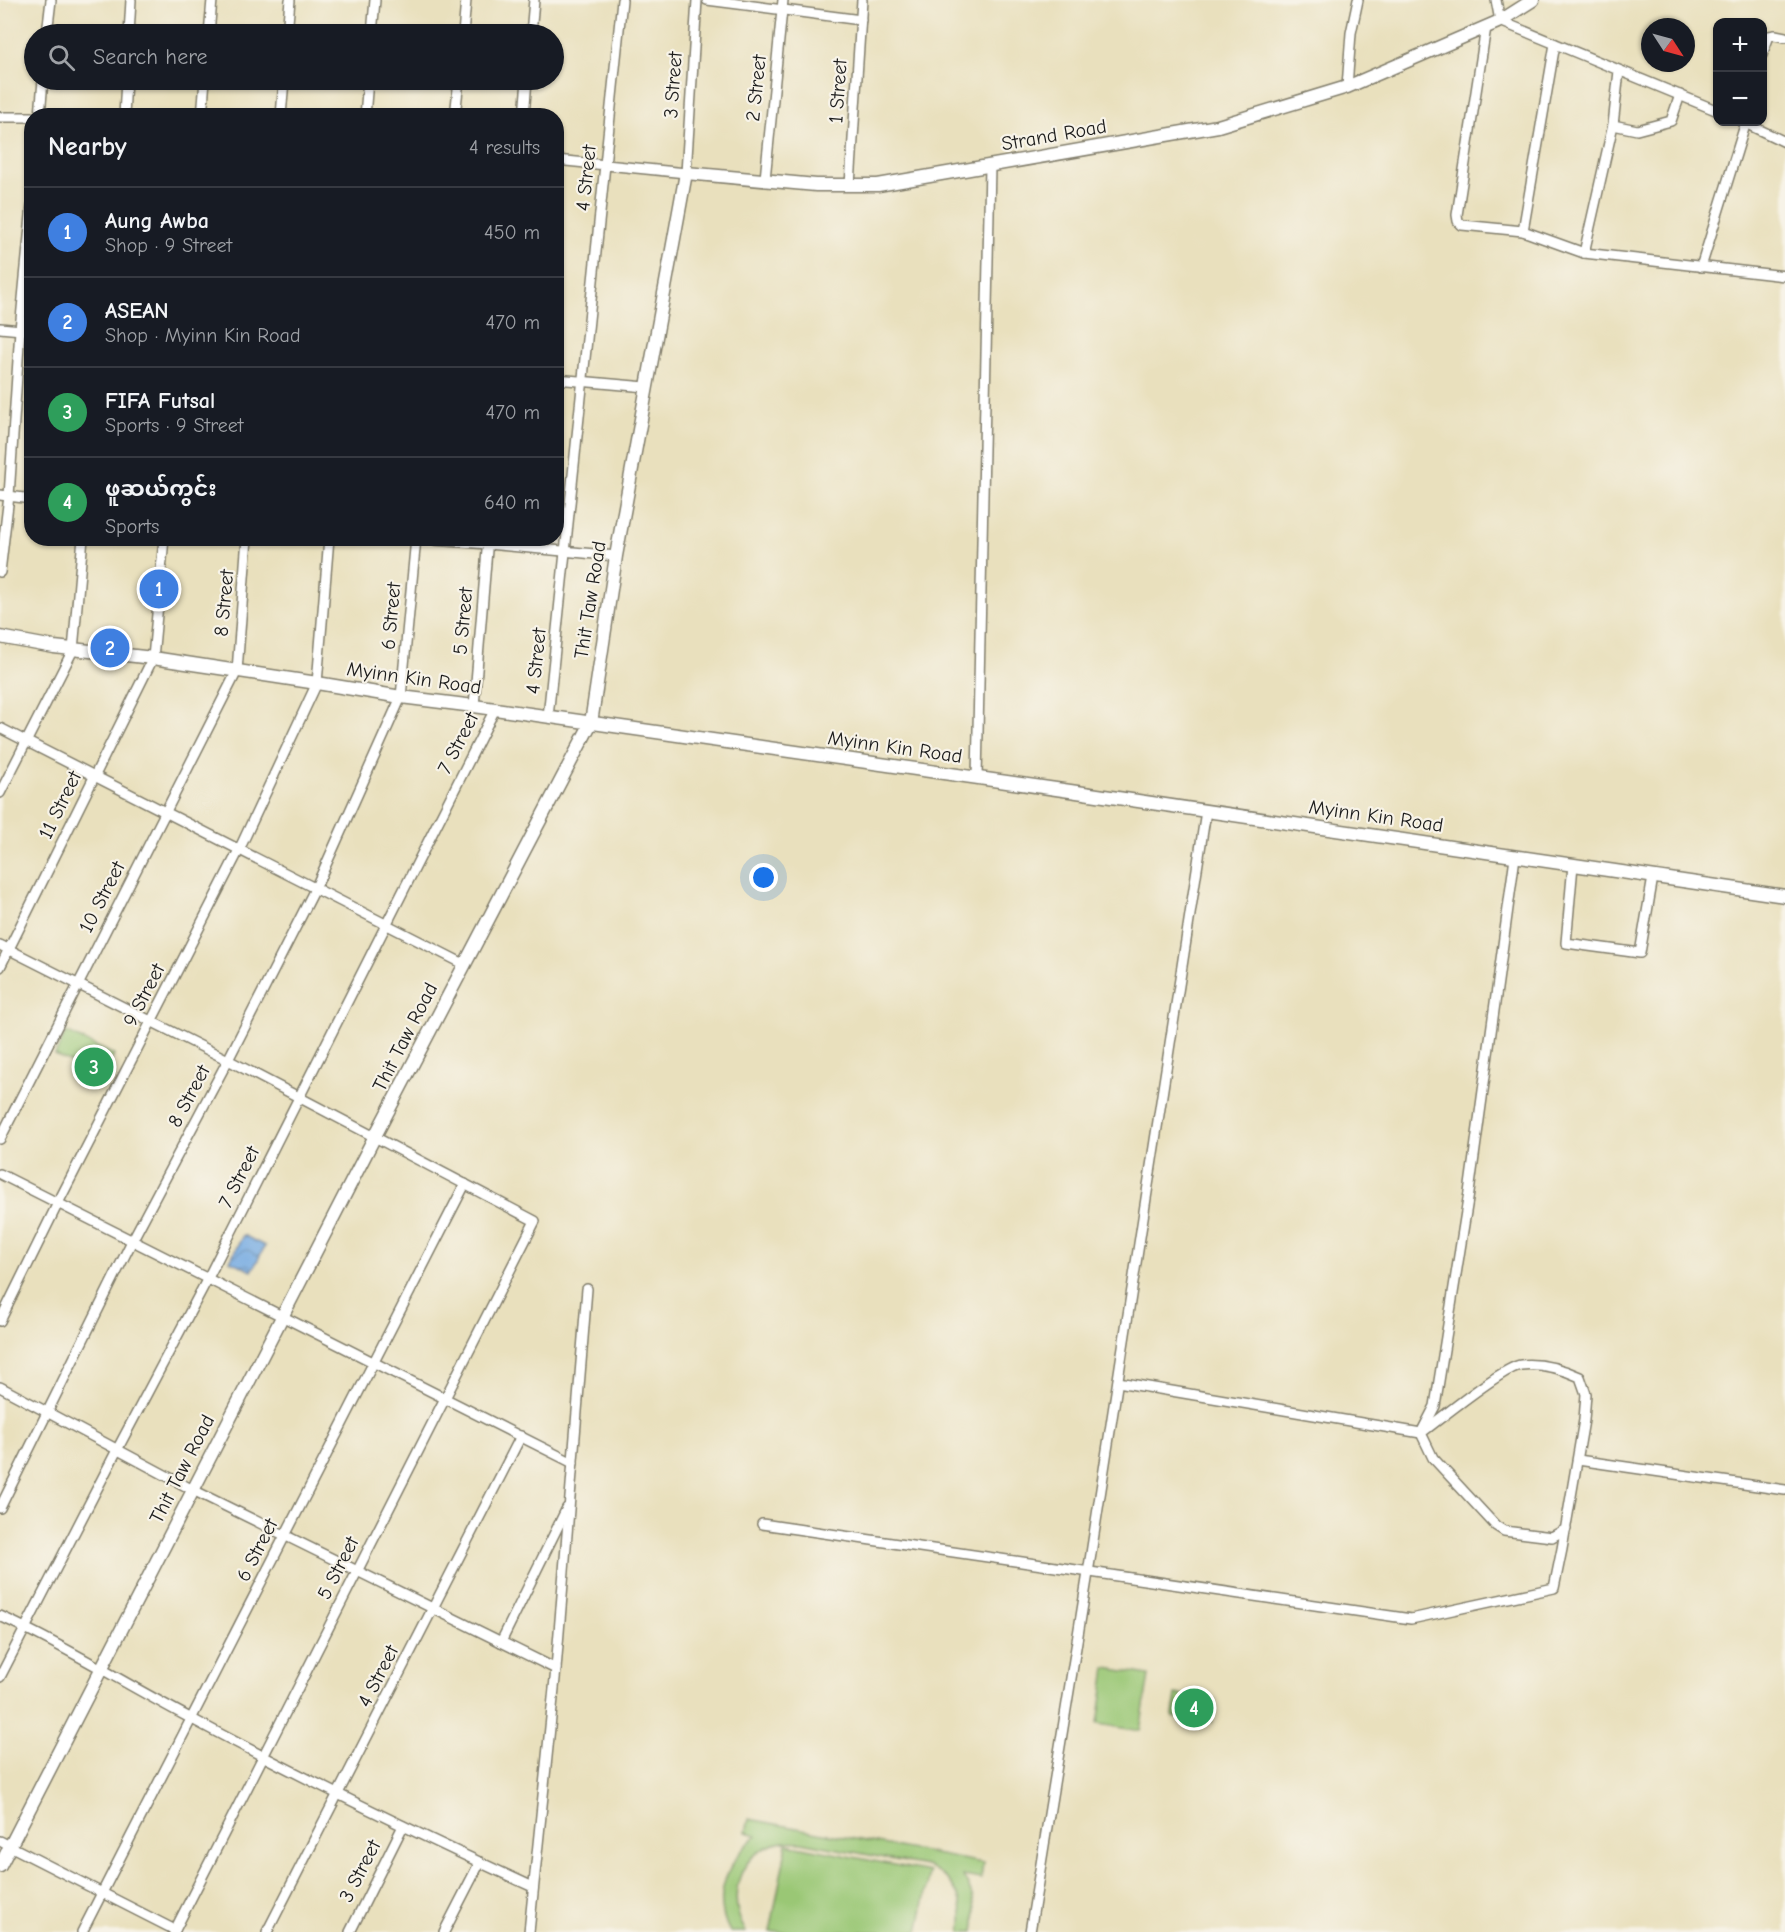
<!DOCTYPE html>
<html lang="en">
<head>
<meta charset="utf-8">
<style>
  :root { --surface:#171b24; --page:#20242c; --text:#f1f3f6; --muted:#9ea1a6; --line:#363941; --accent:#2563eb }
  body { margin:0; font-family:"Comic Neue","Noto Sans Myanmar",sans-serif; background:var(--page); color:var(--text) }
  .controls { position:absolute; right:18px; top:18px; display:grid; overflow:hidden; border-radius:12px; box-shadow:0 2px 4px #0004 }
  .controls button { width:54px; height:54px; display:grid; place-items:center; padding:0; border:0; border-bottom:2px solid var(--line); background:var(--surface); color:var(--text); font:30px sans-serif }
  .compass { position:absolute; left:1641px; top:18px; width:54px; height:54px; border-radius:50%; background:var(--surface); box-shadow:0 2px 4px #0004; rotate:126deg }
  .you { position:absolute; left:764px; top:878px; width:21px; height:21px; margin:-15px; border:4px solid #fff; border-radius:50%; background:#1a73e8; box-shadow:0 0 0 9px #1a73e833 }
  .badge { display:grid; place-items:center; width:39px; height:39px; border-radius:50%; background:var(--accent); color:#fff; font-size:20px; font-weight:700 }
  .pin { position:absolute; translate:-50% -50%; border:3px solid #fff; box-shadow:0 2px 6px #0006 }
  .list { margin:0; padding:0; list-style:none }
  h2 { display:flex; justify-content:space-between; align-items:center; height:78px; margin:0; padding:0 24px; font-size:26px }
  h2 small { font-size:20px; font-weight:400; color:var(--muted) }
  .list li { display:grid; grid-template-columns:39px 1fr auto; gap:18px; align-items:center; box-sizing:border-box; height:90px; padding:0 24px; border-top:2px solid var(--line) }
  .list b { display:block; font-size:22px; white-space:nowrap }
  .list p { margin:0; font-size:20px; white-space:nowrap; color:var(--muted) }
  .list em { font-size:20px; font-style:normal; color:var(--muted) }
  .icon { flex:none; width:33px; height:33px; fill:none; stroke:currentColor; stroke-width:2; stroke-linecap:round; stroke-linejoin:round }
  .map { position:relative; flex:none; width:1785px; height:1932px; overflow:hidden }
  .search { position:absolute; background:var(--surface); box-shadow:0 2px 4px #0004; left:24px; top:24px; width:540px; height:66px; display:flex; align-items:center; gap:15px; box-sizing:border-box; padding:0 21px; border-radius:33px; color:var(--muted); font-size:22px }
  .panel { position:absolute; background:var(--surface); box-shadow:0 2px 4px #0004; left:24px; top:108px; width:540px; height:438px; border-radius:24px }
  .map>svg:first-child { display:block }
  .pitch { fill:#9ac775; stroke:#5b7248; stroke-width:1.5 }
  .water { fill:url(#water-waves); stroke:#48637f; stroke-width:1.5 }
  .lines { fill:none; stroke-linecap:round; stroke-linejoin:round }
  .minor-casing { stroke:#827e6c; stroke-width:12 }
  .tertiary-casing { stroke:#827e6c; stroke-width:15 }
  .minor { stroke:#fff; stroke-width:9 }
  .tertiary { stroke:#fff; stroke-width:12 }
  .labels { text-anchor:middle; dominant-baseline:central; stroke-width:4.5; stroke-linejoin:round; paint-order:stroke }
  .street-label { font-size:20px; fill:#1c1c1c; stroke:#f7f3e8 }
</style>
</head>
<body>
<div class="map">
<svg width="1785" height="1932" viewBox="0 0 1785 1932">
  <defs>
    <pattern id="water-waves" width="16" height="10" patternUnits="userSpaceOnUse" patternTransform="scale(1.5)"><rect width="16" height="10" fill="#74aae2"/><path d="M0 5q4-4 8 0t8 0" fill="none" stroke="#5e8ab6"/></pattern>
  </defs>
  <rect width="100%" height="100%" fill="#f7f3e8"/>
  <filter id="ink" filterUnits="userSpaceOnUse"><feTurbulence type="fractalNoise" baseFrequency=".0167" numOctaves="2"/><feDisplacementMap in="SourceGraphic" scale="12" xChannelSelector="R" yChannelSelector="G"/><feConvolveMatrix kernelMatrix="1 2 1 2 8 2 1 2 1" color-interpolation-filters="sRGB"/></filter>
  <filter id="wash" filterUnits="userSpaceOnUse"><feTurbulence type="fractalNoise" baseFrequency=".008" numOctaves="4" result="noise"/><feDisplacementMap in="SourceGraphic" scale="24" xChannelSelector="R" yChannelSelector="G"/><feGaussianBlur stdDeviation="1.35" result="paint"/><feColorMatrix in="noise" values="0 0 0 0 0 0 0 0 0 0 0 0 0 0 0 0 0 1.4 0 .05"/><feComposite in="paint" operator="in"/></filter>
  <g filter="url(#wash)">
    <rect width="100%" height="100%" fill="#e9e0bd"/>
    <g class="pitch">
      <polygon points="66,1032 114,1055 103,1079 55,1055"/>
      <polygon points="1106,1668 1149,1675 1140,1731 1098,1724"/>
      <polygon points="1176,1694 1216,1700 1212,1722 1173,1717"/>
      <path d="M749 1819 983 1863 981 1879 963 1876C974 1894 978 1911 974 1932H961C966 1903 955 1877 926 1866L802 1842C793 1841 783 1841 774 1844 736 1858 727 1899 746 1932H730C710 1895 729 1860 757 1835L746 1832Z"/>
      <polygon points="787,1844 930,1872 918,1932 770,1932"/>
    </g>
    <polygon class="water" points="243,1235 265,1246 252,1271 230,1261"/>
  </g>
  <g filter="url(#ink)">
    <g class="lines">
      <g class="minor-casing">
        <g id="minor">
          <polyline points="707,0 861,20"/>
          <polyline points="1496,0 1500,21 1718,111"/>
          <polyline points="1486,27 1457,215 1458,221 1462,225 1523,231 1584,253 1785,276"/>
          <polyline points="47,34 51,0"/>
          <polyline points="129,34 131,0"/>
          <polyline points="209,34 212,0"/>
          <polyline points="287,34 290,0"/>
          <polyline points="372,34 375,0"/>
          <polyline points="463,34 466,0"/>
          <polyline points="531,34 534,0"/>
          <polyline points="1762,55 1769,36 1775,35 1785,37"/>
          <polyline points="1347,87 1351,33 1358,0"/>
          <polyline points="40,116 43,80"/>
          <polyline points="124,116 126,80"/>
          <polyline points="202,116 205,80"/>
          <polyline points="281,116 284,80"/>
          <polyline points="365,116 368,80"/>
          <polyline points="455,116 459,80"/>
          <polyline points="524,116 527,80"/>
          <polyline points="0,117 32,117"/>
          <polyline points="1743,122 1785,142"/>
          <polyline points="1613,125 1637,130 1671,121 1680,95"/>
          <polyline points="556,160 686,173 697,0"/>
          <polyline points="765,179 783,0"/>
          <polyline points="850,185 862,0"/>
          <polyline points="1523,231 1555,44"/>
          <polyline points="1584,253 1613,125 1619,71"/>
          <polyline points="1701,267 1746,122"/>
          <polyline points="0,328 32,331"/>
          <polyline points="556,379 646,387"/>
          <polyline points="0,495 32,499"/>
          <polyline points="406,538 488,544 616,556"/>
          <polyline points="0,572 9,496 20,330 32,205"/>
          <polyline points="548,717 622,0"/>
          <polyline points="0,728 464,964"/>
          <polyline points="977,778 990,166"/>
          <polyline points="0,793 73,650 83,538"/>
          <polyline points="1573,865 1566,943 1640,953 1653,877"/>
          <polyline points="0,945 228,1060 535,1221 174,1932"/>
          <polyline points="0,967 153,658 164,538"/>
          <polyline points="0,1139 237,671 247,538"/>
          <polyline points="0,1174 573,1463"/>
          <polyline points="0,1321 58,1203 239,850 317,683 329,538"/>
          <polyline points="1118,1382 1421,1433 1435,1406 1469,1193 1515,857"/>
          <polyline points="0,1387 193,1490 556,1669"/>
          <polyline points="1578,1460 1785,1490"/>
          <polyline points="0,1508 133,1239 228,1060 316,887 401,697 416,538"/>
          <path d="M762 1524 1411 1619 1554 1588 1562 1549 1584 1420 1586 1394 1580 1377C1562 1369 1541 1363 1521 1365 1503 1367 1439 1420 1421 1433L1433 1458 1496 1526 1504 1531 1552 1537 1566 1529"/>
          <path d="M0 1616C66 1646 127 1685 192 1719 304 1779 418 1834 533 1887"/>
          <polyline points="501,1642 567,1508"/>
          <polyline points="0,1677 117,1450 208,1278 495,709 474,706 488,538"/>
          <polyline points="0,1841 175,1930"/>
          <polyline points="82,1932 465,1184"/>
          <polyline points="267,1932 521,1436"/>
          <polyline points="350,1932 403,1826"/>
          <polyline points="444,1932 480,1862"/>
          <polyline points="529,1932 556,1669 587,1289"/>
          <polyline points="1030,1932 1088,1573 1206,811"/>
        </g>
      </g>
      <g class="tertiary-casing">
        <g id="tertiary">
          <polyline points="0,637 54,647 153,658 317,683 401,697 474,706 1070,791 1785,896"/>
          <polyline points="0,1866 374,1138 591,723 616,556 686,173 816,185 878,185 1218,126 1347,87 1500,21 1533,0"/>
        </g>
      </g>
      <use href="#minor" class="minor"/>
      <use href="#tertiary" class="tertiary"/>
    </g>
  </g>
  <g class="labels">
    <g class="street-label">
      <text transform="translate(673 85) rotate(-86)">3 Street</text>
      <text transform="translate(756 88) rotate(-84)">2 Street</text>
      <text transform="translate(838 91) rotate(-86)">1 Street</text>
      <text transform="translate(1054 135) rotate(-10)">Strand Road</text>
      <text transform="translate(586 178) rotate(-84)">4 Street</text>
      <text transform="translate(590 600) rotate(-81)">Thit Taw Road</text>
      <text transform="translate(224 603) rotate(-85)">8 Street</text>
      <text transform="translate(391 616) rotate(-85)">6 Street</text>
      <text transform="translate(463 621) rotate(-85)">5 Street</text>
      <text transform="translate(536 661) rotate(-84)">4 Street</text>
      <text transform="translate(414 678) rotate(8)">Myinn Kin Road</text>
      <text transform="translate(458 743) rotate(-63)">7 Street</text>
      <text transform="translate(895 747) rotate(8)">Myinn Kin Road</text>
      <text transform="translate(60 805) rotate(-64)">11 Street</text>
      <text transform="translate(1376 816) rotate(8)">Myinn Kin Road</text>
      <text transform="translate(102 897) rotate(-63)">10 Street</text>
      <text transform="translate(144 995) rotate(-63)">9 Street</text>
      <text transform="translate(405 1037) rotate(-63)">Thit Taw Road</text>
      <text transform="translate(189 1096) rotate(-62)">8 Street</text>
      <text transform="translate(239 1177) rotate(-63)">7 Street</text>
      <text transform="translate(182 1469) rotate(-63)">Thit Taw Road</text>
      <text transform="translate(257 1550) rotate(-63)">6 Street</text>
      <text transform="translate(338 1568) rotate(-63)">5 Street</text>
      <text transform="translate(378 1676) rotate(-63)">4 Street</text>
      <text transform="translate(360 1871) rotate(-63)">3 Street</text>
    </g>
  </g>
</svg>
<div class="controls">
<button>+</button>
<button>−</button>
</div>
<svg class="compass" viewBox="-18 -18 36 36"><path d="M0-13l5 13h-10z" fill="#e53935"/><path d="M0 13l5-13h-10z" fill="#9ea1a6"/></svg>
<div class="you"></div>
<div class="pin badge" style="left:159px;top:589px;background:#3f7fe0">1</div>
<div class="pin badge" style="left:110px;top:648px;background:#3f7fe0">2</div>
<div class="pin badge" style="left:94px;top:1067px;background:#2e9e5b">3</div>
<div class="pin badge" style="left:1194px;top:1708px;background:#2e9e5b">4</div>
<div class="search"><svg class="icon" aria-label="search" viewBox="0 0 24 24"><circle cx="10" cy="10" r="6"/><path d="M15 15l6 6"/></svg>Search here</div>
<section class="panel">
<h2>Nearby<small>4 results</small></h2>
<ul class="list">
<li><span class="badge" style="background:#3f7fe0">1</span><div><b>Aung Awba</b><p>Shop · 9 Street</p></div><em>450 m</em></li>
<li><span class="badge" style="background:#3f7fe0">2</span><div><b>ASEAN</b><p>Shop · Myinn Kin Road</p></div><em>470 m</em></li>
<li><span class="badge" style="background:#2e9e5b">3</span><div><b>FIFA Futsal</b><p>Sports · 9 Street</p></div><em>470 m</em></li>
<li><span class="badge" style="background:#2e9e5b">4</span><div><b>ဖူဆယ်ကွင်း</b><p>Sports</p></div><em>640 m</em></li>
</ul>
</section>
</div>
</body>
</html>
